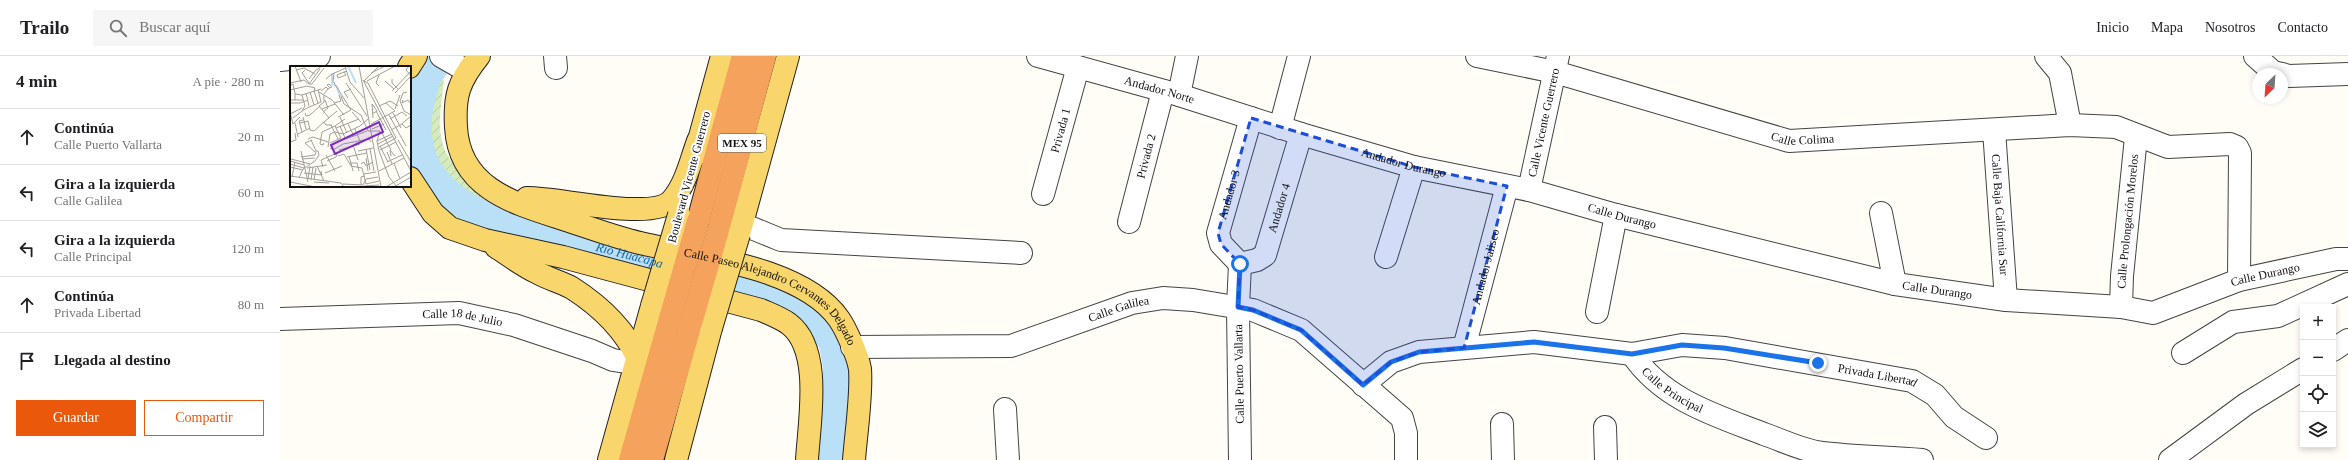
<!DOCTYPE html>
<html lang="es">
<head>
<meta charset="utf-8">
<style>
  :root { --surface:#fff; --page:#f6f6f6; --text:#202124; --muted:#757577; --line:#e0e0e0; --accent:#ea580c }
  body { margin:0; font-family:Georgia,serif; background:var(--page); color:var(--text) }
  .controls { position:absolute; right:12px; bottom:12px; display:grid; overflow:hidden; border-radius:0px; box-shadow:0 2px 6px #0003 }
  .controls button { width:36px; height:36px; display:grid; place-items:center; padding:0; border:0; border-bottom:1px solid var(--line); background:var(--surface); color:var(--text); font:20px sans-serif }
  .compass { position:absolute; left:1972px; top:12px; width:36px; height:36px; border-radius:50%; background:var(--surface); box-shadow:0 2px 6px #0003; rotate:205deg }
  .stop { position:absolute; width:12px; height:12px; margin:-9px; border:3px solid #1a73e8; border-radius:50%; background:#fff }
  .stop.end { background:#1a73e8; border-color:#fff; box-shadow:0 1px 4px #0008 }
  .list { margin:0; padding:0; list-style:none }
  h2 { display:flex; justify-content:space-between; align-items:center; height:52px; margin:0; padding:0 16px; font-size:17px }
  h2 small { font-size:13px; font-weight:400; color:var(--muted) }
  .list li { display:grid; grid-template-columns:26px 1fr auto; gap:12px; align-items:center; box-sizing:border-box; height:56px; padding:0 16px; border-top:1px solid var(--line) }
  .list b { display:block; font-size:15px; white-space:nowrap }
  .list p { margin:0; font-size:13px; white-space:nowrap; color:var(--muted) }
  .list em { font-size:13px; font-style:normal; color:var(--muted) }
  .actions { display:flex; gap:8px; padding:12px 16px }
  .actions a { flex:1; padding:9px 0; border:1px solid var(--accent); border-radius:0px; text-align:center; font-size:14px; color:var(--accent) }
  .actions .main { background:var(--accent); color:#fff }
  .icon { flex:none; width:22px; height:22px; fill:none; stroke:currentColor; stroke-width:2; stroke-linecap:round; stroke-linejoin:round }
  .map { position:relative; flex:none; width:2068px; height:404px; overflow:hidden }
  header { display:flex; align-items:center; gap:24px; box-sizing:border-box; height:56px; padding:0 20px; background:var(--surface); border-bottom:1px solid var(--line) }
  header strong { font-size:19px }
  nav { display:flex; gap:22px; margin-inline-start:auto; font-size:14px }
  .search { width:280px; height:36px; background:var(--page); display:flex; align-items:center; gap:10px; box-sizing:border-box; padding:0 14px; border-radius:0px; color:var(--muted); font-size:15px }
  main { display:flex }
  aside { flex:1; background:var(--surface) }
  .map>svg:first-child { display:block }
  .garden { fill:url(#garden-furrows) }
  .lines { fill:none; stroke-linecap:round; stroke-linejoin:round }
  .river { stroke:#b9e0f7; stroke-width:28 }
  .minor-casing { stroke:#444; stroke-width:24 }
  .major-casing { stroke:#222; stroke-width:24 }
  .highway-casing { stroke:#222; stroke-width:24 }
  .minor { stroke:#fff; stroke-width:22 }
  .major { stroke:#f9d66b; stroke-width:22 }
  .highway { stroke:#f5a25d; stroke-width:22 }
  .major-bridge-casing { stroke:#222; stroke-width:24; stroke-linecap:butt }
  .highway-bridge-casing { stroke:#222; stroke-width:24; stroke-linecap:butt }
  .major-bridge { stroke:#f9d66b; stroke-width:22 }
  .highway-bridge { stroke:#f5a25d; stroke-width:22 }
  .route { stroke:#1a73e8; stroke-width:5 }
  .marked { fill:#1d4ed8; fill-opacity:0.2; stroke:#1d4ed8; stroke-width:3; stroke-dasharray:8 5; stroke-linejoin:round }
  .labels { text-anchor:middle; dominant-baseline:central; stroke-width:4; stroke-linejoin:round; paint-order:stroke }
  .shield { fill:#fff; stroke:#585858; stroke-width:1 }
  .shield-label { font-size:11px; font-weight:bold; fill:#111 }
  .street-label { font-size:12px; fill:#111; stroke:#fff }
  .water-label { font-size:13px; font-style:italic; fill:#1768a6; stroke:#fff }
  .inset-river { fill:none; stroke:#b9e0f7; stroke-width:2 }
  .inset-road { fill:none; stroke:#a09f9a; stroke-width:1 }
  .view { fill:#7b2cbf; fill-opacity:0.15; stroke:#7b2cbf; stroke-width:2 }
  .inset-edge { fill:none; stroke:#111; stroke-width:2 }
</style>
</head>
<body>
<header>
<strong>Trailo</strong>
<div class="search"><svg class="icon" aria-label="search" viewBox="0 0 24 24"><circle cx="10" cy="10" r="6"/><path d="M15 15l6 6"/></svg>Buscar aquí</div>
<nav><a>Inicio</a><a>Mapa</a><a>Nosotros</a><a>Contacto</a></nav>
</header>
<main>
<aside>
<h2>4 min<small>A pie · 280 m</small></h2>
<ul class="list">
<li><svg class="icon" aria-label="ahead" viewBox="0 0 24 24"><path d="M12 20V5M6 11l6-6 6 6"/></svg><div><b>Continúa</b><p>Calle Puerto Vallarta</p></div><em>20 m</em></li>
<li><svg class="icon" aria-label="left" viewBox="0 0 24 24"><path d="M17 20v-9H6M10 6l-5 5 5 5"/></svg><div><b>Gira a la izquierda</b><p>Calle Galilea</p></div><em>60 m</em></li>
<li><svg class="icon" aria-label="left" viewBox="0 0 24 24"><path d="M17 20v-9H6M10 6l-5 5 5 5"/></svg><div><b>Gira a la izquierda</b><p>Calle Principal</p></div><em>120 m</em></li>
<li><svg class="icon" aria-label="ahead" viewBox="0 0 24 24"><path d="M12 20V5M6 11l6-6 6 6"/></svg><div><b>Continúa</b><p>Privada Libertad</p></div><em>80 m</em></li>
<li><svg class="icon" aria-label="arrive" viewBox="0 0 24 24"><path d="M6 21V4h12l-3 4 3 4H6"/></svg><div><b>Llegada al destino</b></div></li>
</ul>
<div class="actions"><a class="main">Guardar</a><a>Compartir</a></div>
</aside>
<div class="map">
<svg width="2068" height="404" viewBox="0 0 2068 404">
  <defs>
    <pattern id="garden-furrows" width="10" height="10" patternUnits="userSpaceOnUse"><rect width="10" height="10" fill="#d5ebbd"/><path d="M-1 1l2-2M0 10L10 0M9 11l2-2" fill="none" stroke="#b6c8a1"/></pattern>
  </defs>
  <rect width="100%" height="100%" fill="#fffdf5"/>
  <g class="garden">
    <path d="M157 20 164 24C162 44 157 66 162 85 173 128 224 146 259 165 226 159 200 148 175 125 169 119 161 112 158 104 146 80 150 45 157 20Z"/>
    <path d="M130 96C150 144 199 165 243 186L172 164 130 117Z"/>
  </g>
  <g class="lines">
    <path class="river" id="s1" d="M162 0C157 8 149 17 146 26 122 95 150 138 215 164L364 202 516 246 538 265 553 287 557 312V346L552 404"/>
    <g class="minor-casing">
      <g id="minor">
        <polyline points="161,0 187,15"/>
        <polyline points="275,0 276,12"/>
        <path id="s2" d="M758 0 899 39 1021 78 1134 111 1249 134 1336 159 1615 228 1726 244 1841 251 1873 257 1959 224 2056 203H2068"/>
        <path id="s3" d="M1197 0 1275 16 1509 85 1790 69 1836 71 1888 91 1950 88 1957 91 1960 97 1959 224"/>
        <polyline points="1766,0 1780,17 1790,69"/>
        <polyline points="1975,0 1993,16 2001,18"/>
        <polyline points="0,4 39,0"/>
        <polyline points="2002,18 2009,20 2068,18"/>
        <polyline points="899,39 907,0"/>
        <polyline points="1000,72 1019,0"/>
        <path id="s4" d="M1714 74 1726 244"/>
        <path id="s5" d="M1249 134 1278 0"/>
        <path id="s6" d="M763 138 798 11"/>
        <polyline points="1601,157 1615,228"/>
        <path id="s7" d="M849 166 883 35"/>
        <polyline points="462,168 501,184 741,197"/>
        <polyline points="1106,201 1134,111"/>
        <path id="s8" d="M960 208 941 188 938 177 971 62"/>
        <path id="s9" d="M960 208 977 204 985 199 1021 78"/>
        <path id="s10" d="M1841 251 1842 220 1856 81"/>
        <polyline points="1317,256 1336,159"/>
        <path id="s11" d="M0 263 179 257 234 269 312 295 333 304 346 306 358 303"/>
        <path id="s12" d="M572 291 731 290 852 247 883 242 913 244 973 254 1021 274 1122 362 1126 377V404"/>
        <path id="s13" d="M1184 292 1227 130"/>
        <polyline points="2053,294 2068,284"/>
        <polyline points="1903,297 1953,266 1998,260 2068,228"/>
        <path id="s14" d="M1352 298C1383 344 1435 359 1484 378 1504 385 1521 394 1542 397 1575 401 1609 401 1642 404"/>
        <path id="s15" d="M1083 329 1111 306 1139 296 1254 286 1352 298 1402 289 1445 292 1632 325 1655 339 1674 361 1706 382"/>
        <polyline points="725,353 728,404"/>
        <polyline points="1222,368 1223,404"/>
        <polyline points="1325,371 1326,404"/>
        <polyline points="960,404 958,251 960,208"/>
        <polyline points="1890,404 1966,348 2023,313"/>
      </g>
    </g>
    <g class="major-casing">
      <g id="major">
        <path id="s16" d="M199 0C179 25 174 39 176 71 179 132 233 147 283 163 308 171 334 181 360 187 419 201 523 211 559 263 566 273 578 300 580 313 582 339 576 377 574 404"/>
        <polyline points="129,11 136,0"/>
        <polyline points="415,99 442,0"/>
        <path d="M130 122 153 157 170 172 205 184 283 201 481 254C490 258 501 262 509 268 543 294 529 366 527 404"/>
        <path d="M247 142C277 141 373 166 392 144 406 128 411 104 418 85"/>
        <polyline points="459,178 508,0"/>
        <path d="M216 191C230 200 243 210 258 217 269 223 281 226 292 232 320 250 344 272 358 303"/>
        <polyline points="329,404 372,250"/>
        <polyline points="396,404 431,272"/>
      </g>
    </g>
    <g class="highway-casing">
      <g id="highway">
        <polyline points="418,165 463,0"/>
        <polyline points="438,174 485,0"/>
        <polyline points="350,404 391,259"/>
        <polyline points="372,404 411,267"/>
      </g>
    </g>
    <use href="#minor" class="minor"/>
    <use href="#major" class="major"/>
    <use href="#highway" class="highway"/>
    <g class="major-bridge-casing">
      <g id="major-bridge">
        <polyline points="372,250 399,159"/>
        <polyline points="431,272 459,178"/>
      </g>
    </g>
    <g class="highway-bridge-casing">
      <g id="highway-bridge">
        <polyline points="391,259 418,165"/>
        <polyline points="411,267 438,174"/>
      </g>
    </g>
    <use href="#major-bridge" class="major-bridge"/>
    <use href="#highway-bridge" class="highway-bridge"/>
  </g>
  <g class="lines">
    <polyline class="route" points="960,208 958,251 973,254 1021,274 1083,329 1111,306 1139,296 1254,286 1352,298 1402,289 1444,292 1538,307"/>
  </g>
  <path class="marked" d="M971 62 1134 111 1227 130 1184 292 1139 296 1111 306 1083 329 1021 274 973 254 958 251 960 208 941 188 938 177Z"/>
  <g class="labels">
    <rect class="shield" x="438" y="78" width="48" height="18" rx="3"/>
    <g class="shield-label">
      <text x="462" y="87">MEX 95</text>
    </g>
    <g class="street-label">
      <text stroke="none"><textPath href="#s2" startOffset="126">Andador Norte</textPath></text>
      <text stroke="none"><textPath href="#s5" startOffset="69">Calle Vicente Guerrero</textPath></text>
      <text stroke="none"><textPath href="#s6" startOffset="66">Privada 1</textPath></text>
      <text stroke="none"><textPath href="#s3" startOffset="337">Calle Colima</textPath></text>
      <text stroke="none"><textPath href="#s7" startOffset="68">Privada 2</textPath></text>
      <text stroke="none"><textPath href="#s2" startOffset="381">Andador Durango</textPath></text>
      <text transform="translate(409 121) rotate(-75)">Boulevard Vicente Guerrero</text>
      <text stroke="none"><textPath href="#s8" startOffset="79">Andador 3</textPath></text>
      <text stroke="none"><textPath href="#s9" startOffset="76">Andador 4</textPath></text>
      <text stroke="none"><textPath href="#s4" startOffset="85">Calle Baja California Sur</textPath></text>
      <text stroke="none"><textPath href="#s2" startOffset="606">Calle Durango</textPath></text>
      <text stroke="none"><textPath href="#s10" startOffset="86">Calle Prolongación Morelos</textPath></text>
      <text stroke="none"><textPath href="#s13" startOffset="84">Andador Jalisco</textPath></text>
      <text stroke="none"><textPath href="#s2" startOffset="1266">Calle Durango</textPath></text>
      <text stroke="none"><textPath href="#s2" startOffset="930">Calle Durango</textPath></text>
      <text stroke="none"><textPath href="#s16" startOffset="456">Calle Paseo Alejandro Cervantes Delgado</textPath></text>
      <text stroke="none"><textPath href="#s12" startOffset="273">Calle Galilea</textPath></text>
      <text stroke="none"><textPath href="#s11" startOffset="183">Calle 18 de Julio</textPath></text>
      <text transform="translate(959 318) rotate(-91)">Calle Puerto Vallarta</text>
      <text stroke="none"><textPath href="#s15" startOffset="529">Privada Libertad</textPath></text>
      <text stroke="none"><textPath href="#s14" startOffset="55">Calle Principal</textPath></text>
    </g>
    <g class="water-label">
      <text stroke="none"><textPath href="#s1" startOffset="345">Río Huacapa</textPath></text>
    </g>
  </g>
  <g transform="translate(10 10)">
    <rect width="121" height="121" fill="#fffdf5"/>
    <path class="inset-river" d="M58 0 66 17M42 7V18L47 21 50 30"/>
    <path class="inset-road" d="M5 0 11 16M55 0 60 16 74 32M69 0 91 121M6 4 14 2 25 8M15 4 12 7 19 17M54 6 56 9 48 12 47 9 54 6 57 5M44 7 43 15 61 44 48 51M81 7 95 0M19 13 25 5 32 0M36 13 42 8 56 2M102 13V17L108 23M73 14 121 105M74 15 78 17 106 72 89 81M74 15 89 0M77 15 105 0M95 15 104 23M0 17 14 14 19 18M56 17 77 50M19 18H22L34 2M19 18 30 3M1 19 3 18 5 27V34M89 20 86 17 89 9M38 23 41 21H42L39 18 37 19 40 22M0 24 17 20 25 22 24 25M24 25 28 37M31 25 36 21 38 23 34 28M102 25 121 5M20 26 24 39M29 26 42 34 54 49M117 26 113 27 110 35 114 45 121 49M16 27 19 40M105 27 121 10 116 4 119 0M5 28 12 29 31 23M12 29 15 40 12 45M34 29V36L29 40 39 52M51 30 54 38 71 49 78 65H90L87 75 89 85 99 111 107 121M58 32 54 26 61 23M0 34H13M113 34 112 37 118 34 121 38M0 37H10L18 34M44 37 51 35 49 29M82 38 83 52M82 38 87 45 82 48M89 40 100 35 108 40M32 43 45 38M105 43 110 29M86 45 96 64M0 46 3 58 10 51M33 46 38 42 35 34M62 46 71 56M15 47 16 50 20 49 30 40M103 47 111 62M0 48 12 42M99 49 116 80M13 51 16 63M50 51 57 67M3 52 15 43 31 36 28 24M100 53 112 46 117 50M34 56 47 45M5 57 8 71M10 57 18 55 20 64 24 65 34 56 36 59H42M58 58 64 70M81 58 105 45 96 37M112 58 121 50M41 59 48 73M45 60 55 53M50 60 55 72M46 62 69 53M65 63 70 75M82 63 94 58M101 64 112 58 116 62 121 59M12 66 9 55 13 54M92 67 101 84M8 68 20 62M53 68 70 60 78 53M64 70 77 65M18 73 23 71 38 76M21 74 26 85M22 74 15 77 25 86M108 74 121 96M49 75 64 70M87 75 102 68M0 76 6 74 5 67M34 77 33 79 30 78 32 66 45 60M40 77 51 72 45 60M88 78 103 70M63 79 68 94M90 80 98 96M38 81 40 68 45 66 53 68M40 82 43 84 53 78 79 73 81 76M76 83 80 104M80 83 84 105M49 84 70 78M90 84 106 76M11 85 18 116M68 85 83 82M97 86 102 98M36 89 45 105M48 90 54 88 61 100 72 102 76 118M59 90 63 105M101 90 100 84 105 90M11 91 25 89 26 86M57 91 77 87M76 92 78 105M1 93 20 98M12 93 25 92M0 95 14 99M37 95 46 91 47 88M97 96 112 89M60 97H67L69 105M104 97 110 113M0 98 14 102M71 98 74 96 76 100 83 96M27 100 34 115M0 101 13 104M33 101 31 94 47 87M17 102 37 99M89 105 114 92M14 107 32 109 31 105M35 107 52 100M74 108 86 106M0 110 51 117 54 121M2 111 5 96M9 112 13 103 25 95 29 89 28 85H25M18 113 20 100M21 114 23 101M24 114 26 102M0 116 26 121M24 116 39 117M53 118 73 119 76 113 88 111M76 118 89 115M71 119V111L75 110M74 120 89 119M96 121 121 106M104 121 121 111"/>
    <path class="view" d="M89 56 93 66 45 88 41 79Z"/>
    <rect width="121" height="121" class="inset-edge"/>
  </g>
</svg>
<div class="controls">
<button>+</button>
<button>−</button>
<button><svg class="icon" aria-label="locate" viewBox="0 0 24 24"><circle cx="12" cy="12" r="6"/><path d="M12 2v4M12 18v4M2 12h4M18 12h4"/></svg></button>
<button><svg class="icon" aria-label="layers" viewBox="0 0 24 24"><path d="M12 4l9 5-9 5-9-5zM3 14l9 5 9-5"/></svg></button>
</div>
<svg class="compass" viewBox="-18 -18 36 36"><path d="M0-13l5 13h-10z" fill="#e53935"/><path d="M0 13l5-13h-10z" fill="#757577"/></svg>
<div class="stop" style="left:960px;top:208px"></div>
<div class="stop end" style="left:1538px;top:307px"></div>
</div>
</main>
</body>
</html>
